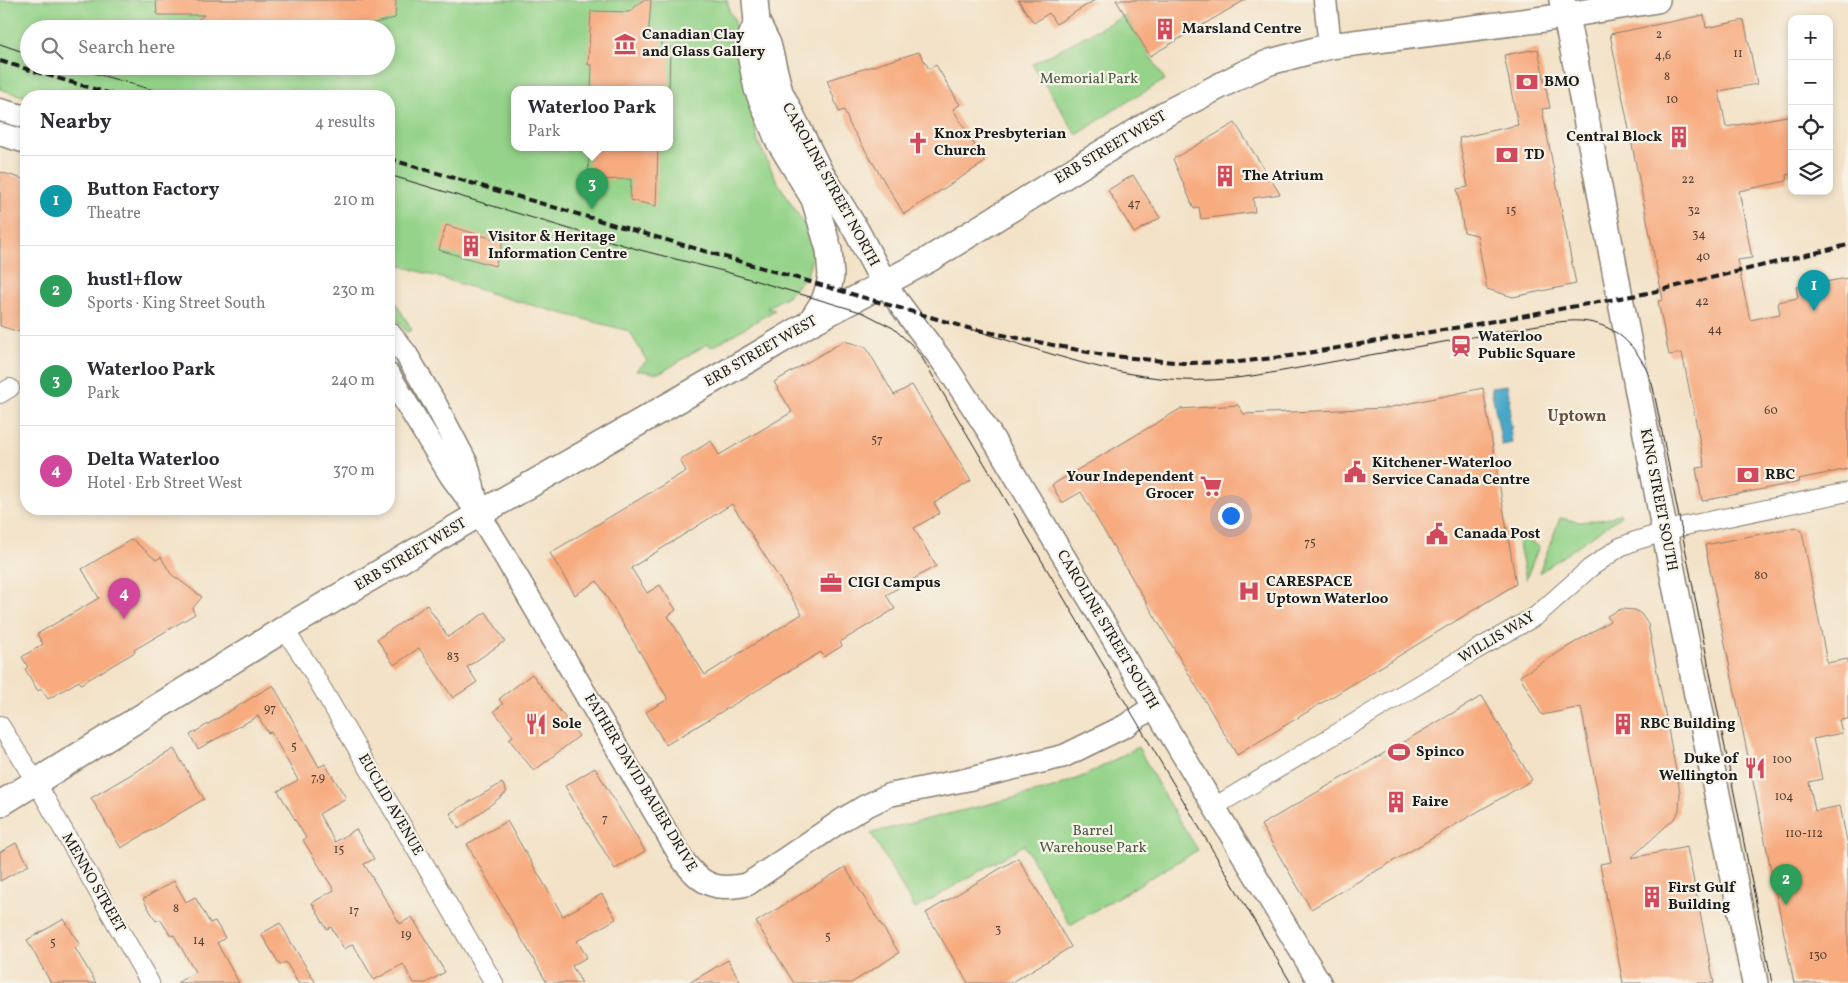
<!DOCTYPE html>
<html lang="en">
<head>
<meta charset="utf-8">
<style>
  :root { --surface:#fff; --page:#f2f2f3; --text:#2b2b33; --muted:#7c7c81; --line:#e1e1e2; --accent:#d1495b }
  body { margin:0; font-family:Vollkorn,serif; background:var(--page); color:var(--text) }
  .controls { position:absolute; right:15px; top:15px; display:grid; overflow:hidden; border-radius:10px; box-shadow:0 2px 8px #0003 }
  .controls button { width:45px; height:45px; display:grid; place-items:center; padding:0; border:0; border-bottom:1px solid var(--line); background:var(--surface); color:var(--text); font:25px sans-serif }
  .you { position:absolute; left:1230px; top:515px; width:18px; height:18px; margin:-12px; border:4px solid #fff; border-radius:50%; background:#1a73e8; box-shadow:0 0 0 8px #1a73e833 }
  .badge { display:grid; place-items:center; width:32px; height:32px; border-radius:50%; background:var(--accent); color:#fff; font-size:16px; font-weight:700 }
  .pin { position:absolute; translate:-50% -41px; filter:drop-shadow(0 1px 2px #0008) }
  .pin::after { content:''; position:absolute; top:26px; width:18px; height:15px; background:inherit; clip-path:polygon(0 0,100% 0,50% 100%) }
  .popup { position:absolute; left:511px; top:86px; width:162px; height:65px; box-sizing:border-box; display:grid; place-content:center; border-radius:10px; background:var(--surface); filter:drop-shadow(0 1px 4px #0005); font-size:16px; white-space:nowrap; color:var(--muted) }
  .popup b { font-size:19px; color:var(--text) }
  .popup::after { content:''; position:absolute; left:50%; top:100%; margin-left:-10px; border:10px solid transparent; border-top-color:var(--surface) }
  .list { margin:0; padding:0; list-style:none }
  h2 { display:flex; justify-content:space-between; align-items:center; height:65px; margin:0; padding:0 20px; font-size:21px }
  h2 small { font-size:16px; font-weight:400; color:var(--muted) }
  .list li { display:grid; grid-template-columns:32px 1fr auto; gap:15px; align-items:center; box-sizing:border-box; height:90px; padding:0 20px; border-top:1px solid var(--line) }
  .list b { display:block; font-size:19px; white-space:nowrap }
  .list p { margin:0; font-size:16px; white-space:nowrap; color:var(--muted) }
  .list em { font-size:16px; font-style:normal; color:var(--muted) }
  .icon { flex:none; width:28px; height:28px; fill:none; stroke:currentColor; stroke-width:2; stroke-linecap:round; stroke-linejoin:round }
  .map { position:relative; flex:none; width:1848px; height:983px; overflow:hidden }
  .search { position:absolute; background:var(--surface); box-shadow:0 2px 8px #0003; left:20px; top:20px; width:375px; height:55px; display:flex; align-items:center; gap:12px; box-sizing:border-box; padding:0 18px; border-radius:28px; color:var(--muted); font-size:19px }
  .panel { position:absolute; background:var(--surface); box-shadow:0 2px 8px #0003; left:20px; top:90px; width:375px; height:425px; border-radius:20px }
  .map>svg:first-child { display:block }
  .green { fill:#94d389; stroke:#587852; fill-rule:evenodd }
  .water { fill:#4aa8c9; stroke:#336272 }
  .building { fill:#f7ab7f; fill-rule:evenodd }
  .lines { fill:none; stroke-linecap:round; stroke-linejoin:round }
  .minor-casing { stroke:#887f72; stroke-width:20 }
  .tertiary-casing { stroke:#887f72; stroke-width:25 }
  .secondary-casing { stroke:#887f72; stroke-width:28 }
  .minor { stroke:#fff; stroke-width:18 }
  .tertiary { stroke:#fff; stroke-width:22 }
  .secondary { stroke:#fff; stroke-width:25 }
  .tram { stroke:#1c1c1c; stroke-width:1 }
  .rail { stroke:#1c1c1c; stroke-width:4; stroke-dasharray:8 4; stroke-linecap:butt }
  .labels { text-anchor:middle; dominant-baseline:central; stroke-width:4.5; stroke-linejoin:round; paint-order:stroke }
  .number-label { font-size:12px; fill:#534035 }
  .poi-label { font-size:15px; font-weight:bold; fill:#1c1c1c; stroke:#f7f3e8; text-anchor:start }
  .park-label { font-size:15px; fill:#465c42; stroke:#f7f3e8 }
  .street-label { font-size:15px; fill:#1c1c1c; stroke:#f7f3e8 }
  .neighbourhood-label { font-size:16px; font-weight:bold; fill:#694e3f; stroke:#f7f3e8 }
</style>
</head>
<body>
<div class="map">
<svg width="1848" height="983" viewBox="0 0 1848 983">
  <rect width="100%" height="100%" fill="#f7f3e8"/>
  <filter id="ink" filterUnits="userSpaceOnUse"><feTurbulence type="fractalNoise" baseFrequency=".02" numOctaves="2"/><feDisplacementMap in="SourceGraphic" scale="10" xChannelSelector="R" yChannelSelector="G"/><feConvolveMatrix kernelMatrix="1 2 1 2 8 2 1 2 1" color-interpolation-filters="sRGB"/></filter>
  <filter id="wash" filterUnits="userSpaceOnUse"><feTurbulence type="fractalNoise" baseFrequency=".0096" numOctaves="4" result="noise"/><feDisplacementMap in="SourceGraphic" scale="20" xChannelSelector="R" yChannelSelector="G"/><feGaussianBlur stdDeviation="1.12" result="paint"/><feColorMatrix in="noise" values="0 0 0 0 0 0 0 0 0 0 0 0 0 0 0 0 0 1.4 0 .05"/><feComposite in="paint" operator="in"/></filter>
  <g filter="url(#wash)">
    <rect width="100%" height="100%" fill="#f3e2c7"/>
    <g class="green">
      <path d="M0 0H727L730 13 734 18 758 142 777 181 812 237V257L807 275 789 295 767 308 775 310 712 347 707 344 664 371 655 373 636 370 647 361 629 331 516 301 389 262V96L26 97 0 89ZM29 29H386V66H29ZM514 90H670V148H514Z"/>
      <polygon points="1125,15 1165,80 1120,106 1077,135 1032,64"/>
      <polygon points="389,292 392,296 412,330 406,332 389,309"/>
      <polygon points="1620,513 1621,516 1539,573 1560,518 1580,522 1606,519"/>
      <polygon points="1521,538 1539,546 1526,579 1518,539"/>
      <polygon points="1138,747 1166,799 1198,850 1070,925 1024,845 915,909 871,833 1050,789 1086,775"/>
    </g>
    <polygon class="water" points="1507,385 1510,400 1509,401 1511,414 1509,415 1512,428 1510,429 1512,443 1502,445 1491,387"/>
    <g id="blocks">
      <g class="building">
        <polygon points="156,0 396,0 395,18 351,29 186,29 204,15 157,15"/>
        <polygon points="643,0 651,0 648,40 662,40 662,47 670,47 669,90 591,90 592,65 588,65 591,11 629,12"/>
        <polygon points="1018,0 1095,0 1056,24 1049,13 1034,23"/>
        <polygon points="1116,0 1245,0 1150,56"/>
        <polygon points="1704,15 1706,28 1744,20 1757,84 1719,91 1726,127 1792,115 1792,174 1786,175 1787,181 1739,191 1752,258 1737,260 1750,320 1780,314 1778,302 1798,298 1796,287 1848,278 1848,469 1798,479 1799,482 1702,501 1696,468 1705,467 1682,353 1669,355 1658,301 1663,300 1610,34"/>
        <polygon points="1538,49 1550,108 1542,109 1576,284 1513,297 1487,289 1477,235 1464,232 1457,189 1468,187 1459,138 1518,125 1504,55"/>
        <polygon points="919,52 929,69 936,65 960,105 953,109 985,162 904,214 850,125 844,110 839,112 827,80"/>
        <polygon points="1235,123 1280,194 1253,198 1255,212 1201,219 1199,207 1194,209 1173,159"/>
        <polygon points="589,148 658,148 656,206 630,200 631,179 588,180"/>
        <polygon points="0,172 26,180 26,334 0,326"/>
        <polygon points="1133,175 1160,218 1134,233 1108,190"/>
        <polygon points="446,225 503,242 495,266 439,250"/>
        <path d="M844 341 866 347 894 395 912 385 971 481 934 503 940 513 914 528 936 566 886 595 895 609 840 642 842 646 824 657 821 652 666 745 646 712 668 699 597 581 575 595 550 553 686 471 680 460 711 441 719 455 792 412 774 382ZM732 504 802 614 705 675 668 616 676 610 660 585 647 593 631 568Z"/>
        <polygon points="1483,388 1516,584 1237,755 1081,492 1062,503 1052,485 1180,409 1238,405 1244,414 1387,408"/>
        <polygon points="1796,527 1802,531 1827,663 1848,659 1848,719 1839,720 1842,733 1813,739 1822,779 1809,782 1815,811 1840,806 1848,846 1848,983 1794,983 1705,545"/>
        <polygon points="132,539 156,560 161,557 171,574 202,597 192,609 195,614 134,650 135,652 81,684 79,681 48,699 41,689 38,691 25,669 28,667 22,657 43,644 37,634 99,598 82,569"/>
        <polygon points="427,605 448,637 486,612 505,641 467,667 477,682 453,698 419,648 394,665 377,639"/>
        <polygon points="1621,609 1635,610 1641,614 1648,624 1680,792 1679,810 1676,817 1631,858 1687,847 1714,983 1623,983 1600,864 1611,862 1581,707 1542,715 1520,676 1610,621 1607,616"/>
        <polygon points="532,674 579,736 534,771 509,739 513,736 494,711 503,704 499,699"/>
        <polygon points="273,685 319,767 325,764 346,798 319,814 335,842 356,829 374,859 364,864 400,924 412,917 445,972 426,983 414,983 403,964 374,980 353,944 344,949 331,927 327,929 312,903 334,890 303,840 306,838 278,791 298,780 271,732 268,733 258,716 198,749 190,735"/>
        <polygon points="1482,696 1532,780 1311,909 1261,825"/>
        <polygon points="174,749 204,799 121,848 91,798"/>
        <polygon points="595,768 645,851 615,869 565,786"/>
        <polygon points="502,783 507,792 459,829 450,813"/>
        <polygon points="507,821 563,916 602,894 616,919 577,941 587,957 572,966 582,983 547,983 467,844"/>
        <polygon points="16,843 29,865 0,881 0,852"/>
        <polygon points="1018,858 1071,947 1010,983 968,983 926,913"/>
        <polygon points="845,867 899,953 851,983 794,983 756,922"/>
        <polygon points="174,881 186,902 195,897 210,923 215,921 225,938 217,943 239,983 177,983 195,972 174,935 171,936 160,919 156,921 143,899"/>
        <polygon points="64,919 80,945 75,948 96,983 51,983 27,940"/>
        <polygon points="280,923 289,939 316,983 298,983 286,962 280,965 261,934"/>
        <polygon points="728,960 741,983 689,983"/>
      </g>
    </g>
  </g>
  <g filter="url(#ink)">
    <use href="#blocks" fill-opacity="0" stroke="#887f72" stroke-width="1"/>
    <g class="lines">
      <g class="minor-casing">
        <g id="minor">
          <polyline points="0,394 10,388"/>
          <polyline points="284,629 309,666 494,983"/>
          <polyline points="0,725 36,782 150,983"/>
          <polyline points="1214,807 1476,650 1536,616 1590,568 1620,547 1635,541 1680,527 1848,492"/>
        </g>
      </g>
      <g class="tertiary-casing">
        <g id="tertiary">
          <polyline points="1325,0 1330,46"/>
          <polyline points="0,110 26,117"/>
          <polyline points="0,134 26,142"/>
          <polyline points="884,283 948,369 989,432 1320,983"/>
          <polyline points="389,333 406,354 436,405 467,464 477,503"/>
          <path d="M389 375 451 476 479 514 500 548 682 859C701 885 716 892 748 884L842 820 864 807 889 795 965 780 1064 756 1125 726 1153 707"/>
        </g>
      </g>
      <g class="secondary-casing">
        <g id="secondary">
          <polyline points="755,0 757,22 768,44 780,92 819,170 856,230 884,283"/>
          <polyline points="1562,0 1573,50 1671,565 1755,983"/>
          <polyline points="757,22 748,44 757,89 778,140 814,199 829,250 831,276 829,286 824,301 810,323"/>
          <polyline points="0,804 284,629 479,514 750,359 810,323 928,260 1165,114 1247,72 1270,62 1330,46 1544,19 1657,0"/>
        </g>
      </g>
      <use href="#minor" class="minor"/>
      <use href="#tertiary" class="tertiary"/>
      <use href="#secondary" class="secondary"/>
      <g class="tram">
        <polyline points="0,44 29,54"/>
        <polyline points="69,66 174,96"/>
        <polyline points="389,175 640,250 723,271 864,313 893,328 911,344 921,356 1291,983"/>
        <path d="M968 328C1034 348 1100 373 1169 379 1219 384 1266 374 1315 365 1389 351 1464 339 1538 325 1552 323 1567 320 1581 321 1620 324 1642 352 1653 387L1772 983"/>
      </g>
      <g class="rail">
        <polyline points="0,61 118,96"/>
        <polyline points="389,159 968,328 1103,355 1183,363 1239,362 1290,356 1466,326 1648,293 1848,245"/>
      </g>
    </g>
  </g>
  <defs>
    <g id="building-bare" transform="scale(1.725)"><path d="M-4-6H4V6H1V3H-1V6H-4ZM-2.5-4.3h1.7v1.8h-1.7ZM.8-4.3h1.7v1.8H.8ZM-2.5-1h1.7V.8h-1.7ZM.8-1h1.7V.8H.8Z" fill="#d1495b" stroke="#f7f3e8" stroke-width="2.5" paint-order="stroke"/></g>
    <g id="museum-bare" transform="scale(1.725)"><path d="M0-6L6-3V-2H-6V-3ZM-5-1h2V3h-2ZM-1-1h2V3h-2ZM3-1h2V3H3ZM-6 4H6V6H-6Z" fill="#d1495b" stroke="#f7f3e8" stroke-width="2.5" paint-order="stroke"/></g>
    <g id="bank-bare" transform="scale(1.725)"><path d="M-6-4H6V4H-6ZM0-2.3a2.3 2.3 0 1 0 0 4.6a2.3 2.3 0 1 0 0-4.6Z" fill="#d1495b" stroke="#f7f3e8" stroke-width="2.5" paint-order="stroke"/></g>
    <g id="church-bare" transform="scale(1.725)"><path d="M-1.2-6h2.4v3.5h3.3v2.4h-3.3V6h-2.4V-.1h-3.3v-2.4h3.3Z" fill="#d1495b" stroke="#f7f3e8" stroke-width="2.5" paint-order="stroke"/></g>
    <g id="station-bare" transform="scale(1.725)"><path d="M-3-6H3Q5-6 5-4V2Q5 4 3 4L4.5 6H3L1.5 4h-3L-3 6H-4.5L-3 4Q-5 4-5 2V-4Q-5-6-3-6ZM-3.5-4v3h7v-3ZM-3.5 1v1.5H-2V1ZM2 1v1.5H3.5V1Z" fill="#d1495b" stroke="#f7f3e8" stroke-width="2.5" paint-order="stroke"/></g>
    <g id="civic-bare" transform="scale(1.725)"><path d="M-.6-6.5H3V-4.5H.6V-3L4-1V1h2V6H-6V1h2V-1L-.6-3ZM-1.2 2.5V6h2.4V2.5Z" fill="#d1495b" stroke="#f7f3e8" stroke-width="2.5" paint-order="stroke"/></g>
    <g id="supermarket-bare" transform="scale(1.725)"><path d="M-6-5.5h2.5l.6 2H6L4.5 2H-2.5L-4.4-4H-6ZM-1.5 3.2a1.3 1.3 0 1 0 .1 0ZM3 3.2a1.3 1.3 0 1 0 .1 0Z" fill="#d1495b" stroke="#f7f3e8" stroke-width="2.5" paint-order="stroke"/></g>
    <g id="office-bare" transform="scale(1.725)"><path d="M-6-3h4V-5.5h4V-3h4V5H-6ZM-1-4.5V-3h2v-1.5ZM-6 0V1H6V0Z" fill="#d1495b" stroke="#f7f3e8" stroke-width="2.5" paint-order="stroke"/></g>
    <g id="hospital-bare" transform="scale(1.725)"><path d="M-5-5h3v3.5h4V-5h3V5h-3V1.5h-4V5h-3Z" fill="#d1495b" stroke="#f7f3e8" stroke-width="2.5" paint-order="stroke"/></g>
    <g id="restaurant-bare" transform="scale(1.725)"><path d="M-5-6h1v4h1v-4h1v4h1v-4h1v5L-1.5 .5V6h-2V.5L-5-1ZM5-6V6H3V1.5H1.5Q1.5-4 5-6Z" fill="#d1495b" stroke="#f7f3e8" stroke-width="2.5" paint-order="stroke"/></g>
    <g id="stadium-bare" transform="scale(1.725)"><path d="M0-5a6.5 5 0 1 0 0 10a6.5 5 0 1 0 0-10ZM-3.5-1.8h7v3.6h-7Z" fill="#d1495b" stroke="#f7f3e8" stroke-width="2.5" paint-order="stroke"/></g>
  </defs>
  <g fill-rule="evenodd">
    <use href="#building-bare" x="1165" y="29"/>
    <use href="#museum-bare" x="625" y="44"/>
    <use href="#bank-bare" x="1527" y="82"/>
    <use href="#building-bare" x="1679" y="137"/>
    <use href="#church-bare" x="918" y="143"/>
    <use href="#bank-bare" x="1507" y="155"/>
    <use href="#building-bare" x="1225" y="176"/>
    <use href="#building-bare" x="471" y="246"/>
    <use href="#station-bare" x="1461" y="346"/>
    <use href="#civic-bare" x="1355" y="472"/>
    <use href="#bank-bare" x="1748" y="475"/>
    <use href="#supermarket-bare" x="1211" y="486"/>
    <use href="#civic-bare" x="1437" y="534"/>
    <use href="#office-bare" x="831" y="583"/>
    <use href="#hospital-bare" x="1249" y="591"/>
    <use href="#restaurant-bare" x="536" y="724"/>
    <use href="#building-bare" x="1623" y="724"/>
    <use href="#stadium-bare" x="1399" y="752"/>
    <use href="#restaurant-bare" x="1755" y="768"/>
    <use href="#building-bare" x="1396" y="802"/>
    <use href="#building-bare" x="1652" y="897"/>
  </g>
  <g class="labels">
    <g class="number-label">
      <text x="1659" y="35">2</text>
      <text x="1738" y="54">11</text>
      <text x="1663" y="56">4,6</text>
      <text x="1667" y="77">8</text>
      <text x="1672" y="100">10</text>
      <text x="1688" y="180">22</text>
      <text x="1134" y="204">47</text>
      <text x="1511" y="211">15</text>
      <text x="1694" y="211">32</text>
      <text x="1699" y="235">34</text>
      <text x="1703" y="257">40</text>
      <text x="1702" y="302">42</text>
      <text x="1715" y="330">44</text>
      <text x="1771" y="411">60</text>
      <text x="877" y="440">57</text>
      <text x="1310" y="543">75</text>
      <text x="1761" y="576">80</text>
      <text x="453" y="657">83</text>
      <text x="270" y="709">97</text>
      <text x="294" y="747">5</text>
      <text x="1782" y="760">100</text>
      <text x="318" y="778">7,9</text>
      <text x="1784" y="797">104</text>
      <text x="605" y="819">7</text>
      <text x="1804" y="834">110-112</text>
      <text x="339" y="850">15</text>
      <text x="176" y="909">8</text>
      <text x="354" y="911">17</text>
      <text x="998" y="930">3</text>
      <text x="406" y="935">19</text>
      <text x="828" y="937">5</text>
      <text x="199" y="941">14</text>
      <text x="53" y="943">5</text>
      <text x="1818" y="956">130</text>
    </g>
    <g class="poi-label">
      <text x="1182" y="29">Marsland Centre</text>
      <text x="642" y="35">Canadian Clay<tspan x="642" dy="17">and Glass Gallery</tspan></text>
      <text x="1544" y="82">BMO</text>
      <text x="934" y="134">Knox Presbyterian<tspan x="934" dy="17">Church</tspan></text>
      <text x="1662" y="137" text-anchor="end">Central Block</text>
      <text x="1524" y="155">TD</text>
      <text x="1242" y="176">The Atrium</text>
      <text x="488" y="237">Visitor &amp; Heritage<tspan x="488" dy="17">Information Centre</tspan></text>
      <text x="1478" y="337">Waterloo<tspan x="1478" dy="17">Public Square</tspan></text>
      <text x="1372" y="463">Kitchener-Waterloo<tspan x="1372" dy="17">Service Canada Centre</tspan></text>
      <text x="1765" y="475">RBC</text>
      <text x="1194" y="477" text-anchor="end">Your Independent<tspan x="1194" dy="17">Grocer</tspan></text>
      <text x="1454" y="534">Canada Post</text>
      <text x="1266" y="582">CARESPACE<tspan x="1266" dy="17">Uptown Waterloo</tspan></text>
      <text x="848" y="583">CIGI Campus</text>
      <text x="552" y="724">Sole</text>
      <text x="1640" y="724">RBC Building</text>
      <text x="1416" y="752">Spinco</text>
      <text x="1738" y="759" text-anchor="end">Duke of<tspan x="1738" dy="17">Wellington</tspan></text>
      <text x="1412" y="802">Faire</text>
      <text x="1668" y="888">First Gulf<tspan x="1668" dy="17">Building</tspan></text>
    </g>
    <g class="park-label">
      <text x="1089" y="79">Memorial Park</text>
      <text x="1093" y="831">Barrel<tspan x="1093" dy="17">Warehouse Park</tspan></text>
    </g>
    <g class="street-label">
      <text transform="translate(1111 148) rotate(-31)">ERB STREET WEST</text>
      <text transform="translate(830 185) rotate(61)">CAROLINE STREET NORTH</text>
      <text transform="translate(761 352) rotate(-30)">ERB STREET WEST</text>
      <text transform="translate(1658 500) rotate(79)">KING STREET SOUTH</text>
      <text transform="translate(411 555) rotate(-31)">ERB STREET WEST</text>
      <text transform="translate(1107 630) rotate(59)">CAROLINE STREET SOUTH</text>
      <text transform="translate(1497 638) rotate(-31)">WILLIS WAY</text>
      <text transform="translate(640 783) rotate(59)">FATHER DAVID BAUER DRIVE</text>
      <text transform="translate(390 805) rotate(60)">EUCLID AVENUE</text>
      <text transform="translate(93 883) rotate(60)">MENNO STREET</text>
    </g>
    <g class="neighbourhood-label">
      <text x="1577" y="417">Uptown</text>
    </g>
  </g>
</svg>
<div class="controls">
<button>+</button>
<button>−</button>
<button><svg class="icon" aria-label="locate" viewBox="0 0 24 24"><circle cx="12" cy="12" r="6"/><path d="M12 2v4M12 18v4M2 12h4M18 12h4"/></svg></button>
<button><svg class="icon" aria-label="layers" viewBox="0 0 24 24"><path d="M12 4l9 5-9 5-9-5zM3 14l9 5 9-5"/></svg></button>
</div>
<div class="you"></div>
<div class="pin badge" style="left:1814px;top:311px;background:#0f9aa8">1</div>
<div class="pin badge" style="left:1786px;top:905px;background:#2e9e5b">2</div>
<div class="pin badge" style="left:592px;top:209px;background:#2e9e5b">3</div>
<div class="popup"><b>Waterloo Park</b>Park</div>
<div class="pin badge" style="left:124px;top:619px;background:#d1479c">4</div>
<div class="search"><svg class="icon" aria-label="search" viewBox="0 0 24 24"><circle cx="10" cy="10" r="6"/><path d="M15 15l6 6"/></svg>Search here</div>
<section class="panel">
<h2>Nearby<small>4 results</small></h2>
<ul class="list">
<li><span class="badge" style="background:#0f9aa8">1</span><div><b>Button Factory</b><p>Theatre</p></div><em>210 m</em></li>
<li><span class="badge" style="background:#2e9e5b">2</span><div><b>hustl+flow</b><p>Sports · King Street South</p></div><em>230 m</em></li>
<li><span class="badge" style="background:#2e9e5b">3</span><div><b>Waterloo Park</b><p>Park</p></div><em>240 m</em></li>
<li><span class="badge" style="background:#d1479c">4</span><div><b>Delta Waterloo</b><p>Hotel · Erb Street West</p></div><em>370 m</em></li>
</ul>
</section>
</div>
</body>
</html>
